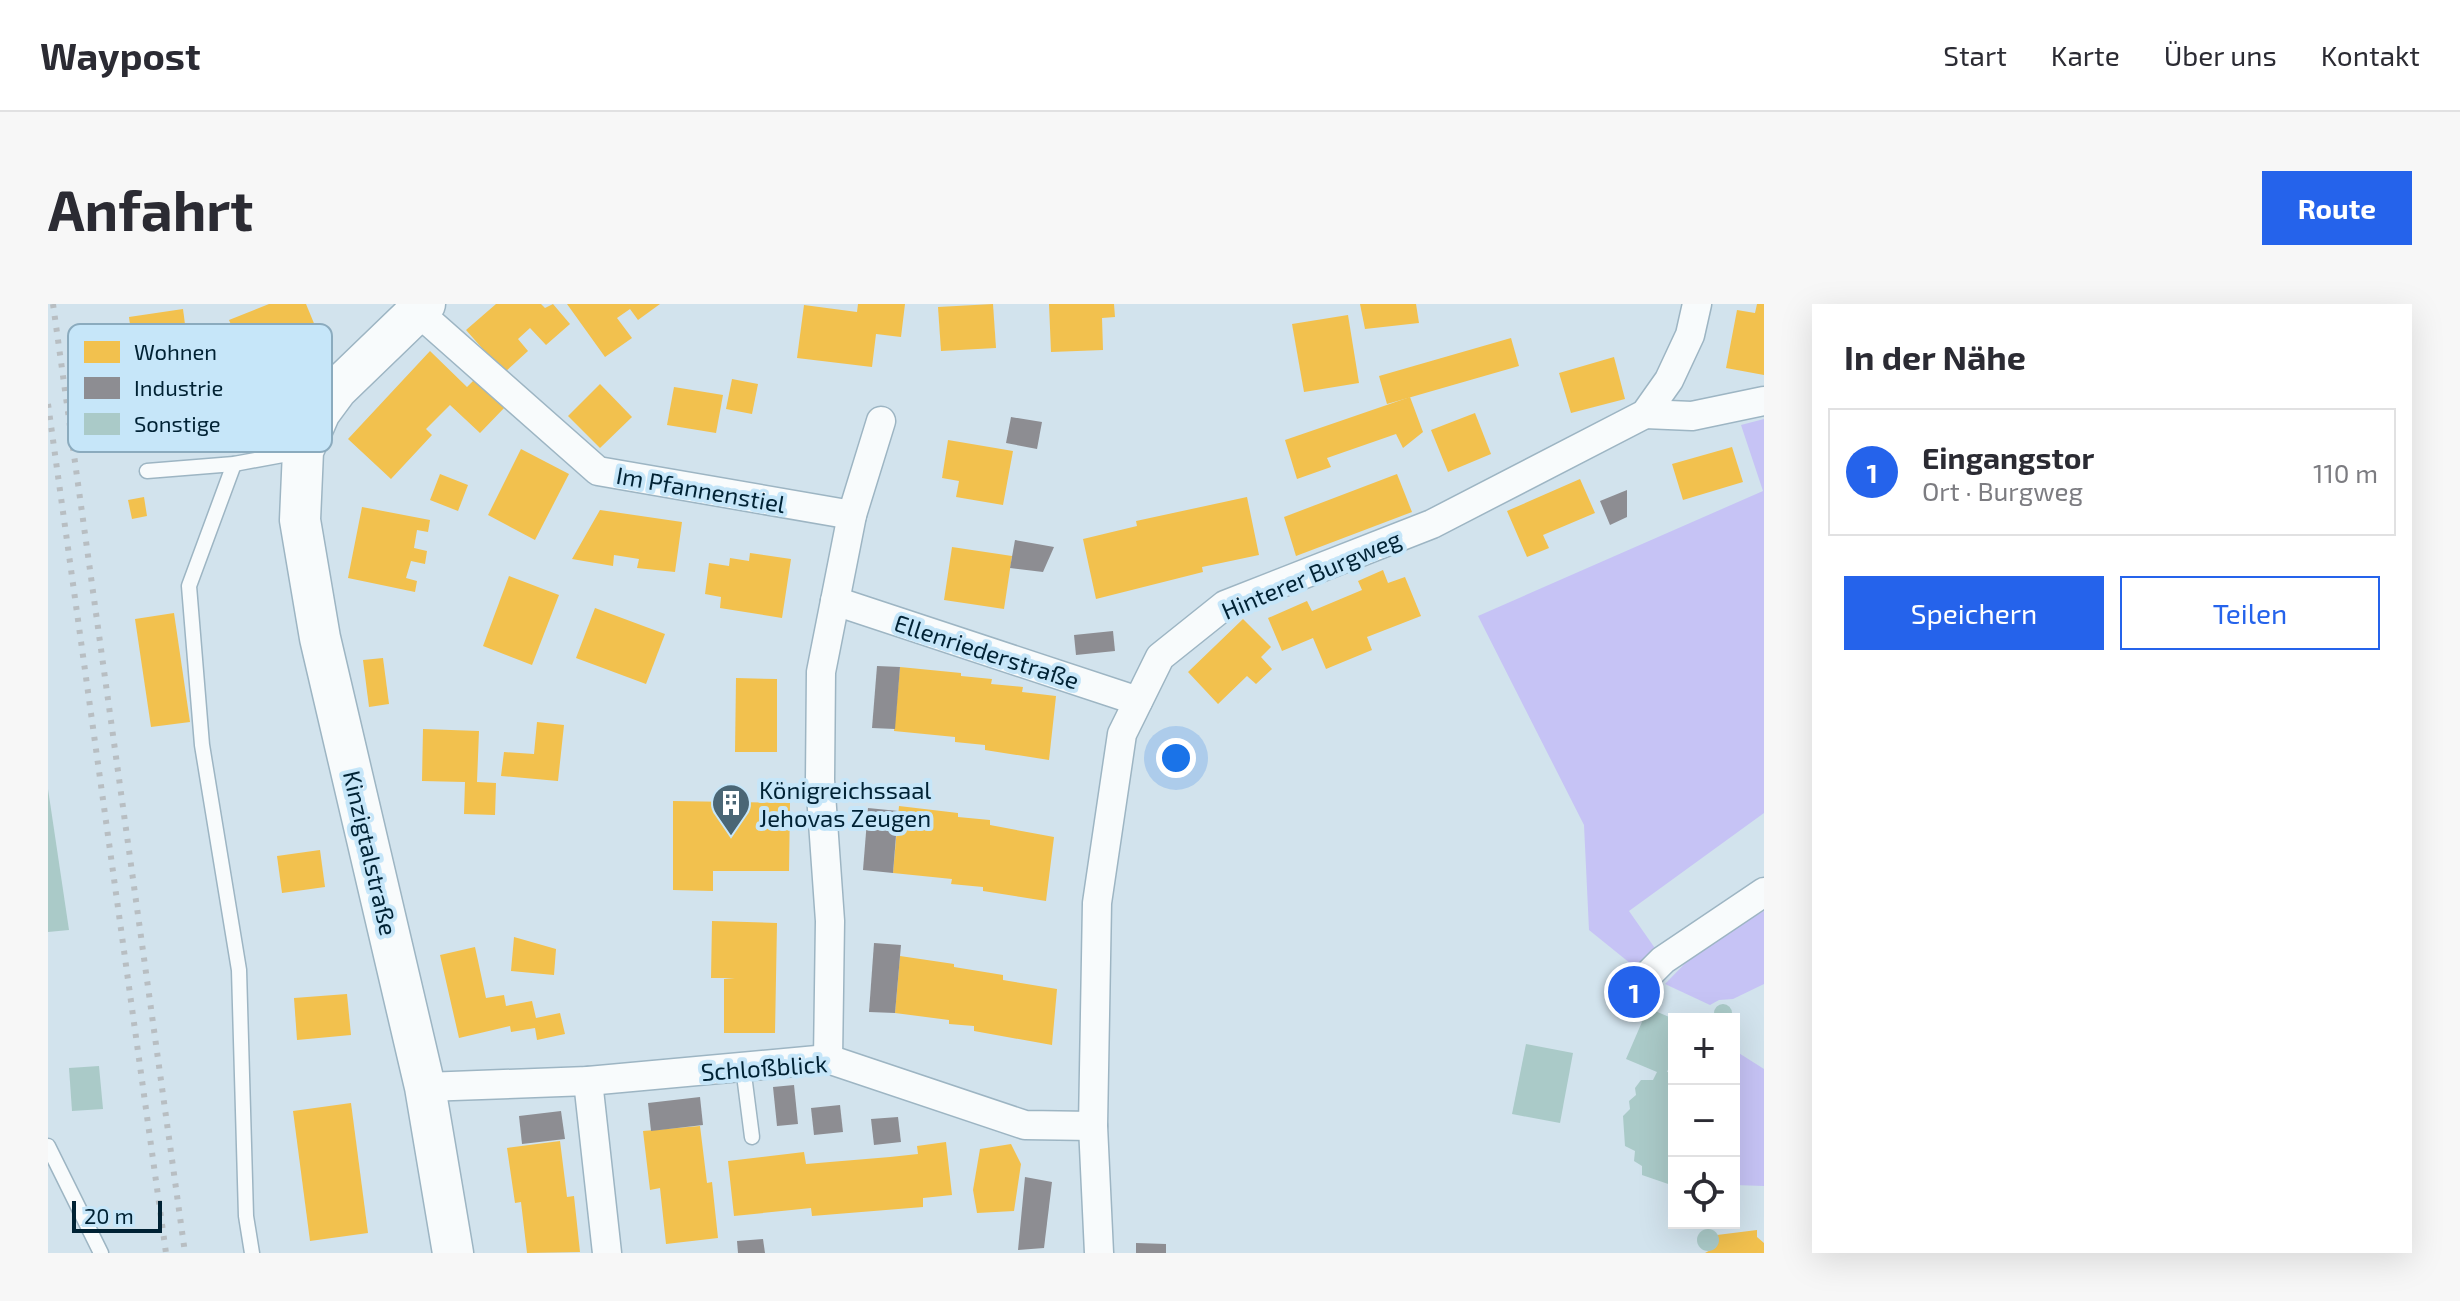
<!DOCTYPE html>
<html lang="de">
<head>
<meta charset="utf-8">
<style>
  :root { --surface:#fff; --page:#f7f7f7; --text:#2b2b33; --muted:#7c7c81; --line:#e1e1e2; --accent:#2563eb }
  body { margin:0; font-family:"Exo 2",sans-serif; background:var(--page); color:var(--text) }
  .controls { position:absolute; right:24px; bottom:24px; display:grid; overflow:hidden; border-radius:0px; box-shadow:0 8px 32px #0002 }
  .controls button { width:72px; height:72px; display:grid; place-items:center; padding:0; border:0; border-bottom:2px solid var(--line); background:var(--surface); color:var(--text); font:40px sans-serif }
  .scale { position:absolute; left:24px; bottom:20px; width:90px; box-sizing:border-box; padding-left:8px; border:4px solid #002234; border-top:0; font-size:22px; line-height:28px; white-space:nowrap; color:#002234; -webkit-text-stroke:6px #c6e6f9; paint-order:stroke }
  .you { position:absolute; left:1128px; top:454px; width:28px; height:28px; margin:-20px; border:6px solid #fff; border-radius:50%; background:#1a73e8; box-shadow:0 0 0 12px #1a73e833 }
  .badge { display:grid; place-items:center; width:52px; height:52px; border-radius:50%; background:var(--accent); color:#fff; font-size:26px; font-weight:700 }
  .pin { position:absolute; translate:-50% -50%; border:4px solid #fff; box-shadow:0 2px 8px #0006 }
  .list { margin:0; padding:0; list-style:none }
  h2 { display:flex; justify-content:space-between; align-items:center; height:104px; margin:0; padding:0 32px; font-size:34px }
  h2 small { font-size:26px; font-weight:400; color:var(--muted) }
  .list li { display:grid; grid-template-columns:52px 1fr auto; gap:24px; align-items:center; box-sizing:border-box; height:128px; margin:0 16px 16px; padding:0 16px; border:2px solid var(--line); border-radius:0px }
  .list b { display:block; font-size:30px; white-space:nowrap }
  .list p { margin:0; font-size:26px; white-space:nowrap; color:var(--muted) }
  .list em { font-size:26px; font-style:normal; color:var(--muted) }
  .actions { display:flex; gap:16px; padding:24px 32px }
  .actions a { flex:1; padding:18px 0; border:2px solid var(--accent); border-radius:0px; text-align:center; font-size:28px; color:var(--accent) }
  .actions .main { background:var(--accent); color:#fff }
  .icon { flex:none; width:44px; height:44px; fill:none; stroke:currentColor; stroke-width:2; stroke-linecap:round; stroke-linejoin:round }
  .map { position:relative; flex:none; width:1716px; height:949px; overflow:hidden; border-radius:0px }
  header { display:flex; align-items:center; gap:48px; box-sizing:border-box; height:112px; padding:0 40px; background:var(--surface); border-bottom:2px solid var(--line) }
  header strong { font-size:38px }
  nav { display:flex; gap:44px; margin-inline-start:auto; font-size:28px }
  .intro { display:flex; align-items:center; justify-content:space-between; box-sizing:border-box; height:192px; padding:0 48px }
  h1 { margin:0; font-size:56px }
  .button { padding:20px 36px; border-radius:0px; background:var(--accent); color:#fff; font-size:28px; font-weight:700 }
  main { display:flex; gap:48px; padding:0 48px }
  aside { flex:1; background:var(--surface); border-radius:0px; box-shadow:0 8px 32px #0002 }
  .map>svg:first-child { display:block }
  .green { fill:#c6c3f5 }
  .homes { fill:#f2c14e }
  .industry { fill:#8d8d92 }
  .building { fill:#aacac8 }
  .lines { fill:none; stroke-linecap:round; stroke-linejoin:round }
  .service-casing { stroke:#9db5c3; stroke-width:17 }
  .minor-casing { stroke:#9db5c3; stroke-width:31 }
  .secondary-casing { stroke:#9db5c3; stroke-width:43 }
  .service { stroke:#f8fbfc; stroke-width:14 }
  .minor { stroke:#f8fbfc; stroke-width:28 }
  .secondary { stroke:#f8fbfc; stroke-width:40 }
  .rail { stroke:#b8bec2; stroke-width:6; stroke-dasharray:4 8; stroke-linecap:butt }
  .labels { text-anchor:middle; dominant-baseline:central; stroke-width:8; stroke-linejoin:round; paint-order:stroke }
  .street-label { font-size:24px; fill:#002234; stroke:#c6e6f9 }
  .poi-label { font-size:24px; fill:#002234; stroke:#c6e6f9; text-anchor:start }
  .key { fill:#c6e6f9; stroke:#8babbe; stroke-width:2 }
  .key-label { font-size:22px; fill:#002234 }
</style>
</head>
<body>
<header>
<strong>Waypost</strong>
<nav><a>Start</a><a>Karte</a><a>Über uns</a><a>Kontakt</a></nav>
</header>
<div class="intro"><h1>Anfahrt</h1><a class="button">Route</a></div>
<main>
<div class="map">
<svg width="1716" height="949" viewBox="0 0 1716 949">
  <rect width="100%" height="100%" fill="#d2e3ed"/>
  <g class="green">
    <polygon points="1716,115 1716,509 1581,607 1611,650 1593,668 1541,626 1536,521 1430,312 1715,187 1693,121"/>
    <polygon points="1716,607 1716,680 1685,695 1671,696 1662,701 1617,680 1656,640"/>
    <polygon points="1686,746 1716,765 1716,882 1686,881"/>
  </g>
  <g class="homes">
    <polygon points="221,0 258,0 270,29 199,58 181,16"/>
    <polygon points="448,0 493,0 497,4 505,0 522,20 498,41 482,24 470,35 480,47 456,69 418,26"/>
    <polygon points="519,0 612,0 590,16 582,5 569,14 584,34 557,53"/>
    <polygon points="810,0 857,0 853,33 828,30 824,63 749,54 756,1 809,8"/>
    <polygon points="945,0 948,44 893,47 890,3"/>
    <polygon points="1001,0 1066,0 1067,13 1054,14 1055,46 1003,48"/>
    <polygon points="1312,0 1368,0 1371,19 1317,25"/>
    <polygon points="1709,0 1716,0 1716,71 1678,64 1689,6 1707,9"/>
    <polygon points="135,5 140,43 86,51 81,13"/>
    <polygon points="1300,11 1311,79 1256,88 1244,20"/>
    <polygon points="1463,34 1471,62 1339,100 1331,72"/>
    <polygon points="382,47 419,83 428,74 458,102 432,129 402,101 378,125 384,131 343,175 300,135"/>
    <polygon points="1566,53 1577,95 1523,109 1511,69"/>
    <polygon points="684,75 710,80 704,110 678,105"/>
    <polygon points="552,80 584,113 552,144 520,112"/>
    <polygon points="626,83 675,91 668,129 619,121"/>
    <polygon points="1362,93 1375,128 1355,144 1348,130 1279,154 1283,163 1249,175 1237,136"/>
    <polygon points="1427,109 1443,150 1400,168 1383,126"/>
    <polygon points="900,136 965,147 955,201 908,193 911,177 894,174"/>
    <polygon points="1684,143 1695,178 1635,196 1624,160"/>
    <polygon points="473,145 521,170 487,236 440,211"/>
    <polygon points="392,170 420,181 410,207 382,196"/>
    <polygon points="1349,170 1364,208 1248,252 1236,213"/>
    <polygon points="1532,175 1547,209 1495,231 1501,244 1479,253 1459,207"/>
    <polygon points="96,193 99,212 84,215 80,196"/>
    <polygon points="1199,193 1211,251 1154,263 1155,268 1048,295 1035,235 1089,222 1088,217"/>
    <polygon points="314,203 382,216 380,228 369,226 366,244 379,247 377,260 363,257 358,274 369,277 367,288 300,274"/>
    <polygon points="552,206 634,218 627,268 589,264 591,255 566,251 565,262 524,255"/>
    <polygon points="904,243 964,252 956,305 896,296"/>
    <polygon points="702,249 743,255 734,314 672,304 673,293 657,290 661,259 681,262 682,254 701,257"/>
    <polygon points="1335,266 1340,279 1357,273 1373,312 1319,333 1324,346 1278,365 1265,334 1234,347 1220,314 1259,297 1264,307 1314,286 1310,277"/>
    <polygon points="461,272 511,291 484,361 435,342"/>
    <polygon points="547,304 617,330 598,380 528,354"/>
    <polygon points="126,309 142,418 103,423 87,315"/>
    <polygon points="1195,315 1223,343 1213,353 1224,365 1208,380 1199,372 1170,400 1140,368"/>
    <polygon points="335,354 341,400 321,403 315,356"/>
    <polygon points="852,363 913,369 913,372 944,375 943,380 975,383 974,388 1008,392 1001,456 937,446 937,441 907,438 907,433 846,427"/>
    <polygon points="688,374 729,375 729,448 687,448"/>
    <polygon points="489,418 516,421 510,477 453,472 456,448 486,450"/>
    <polygon points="375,425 431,427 429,478 448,479 447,511 416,510 417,478 374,477"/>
    <polygon points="625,497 742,499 741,567 665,567 665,587 625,586"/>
    <polygon points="851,502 910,509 910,513 942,516 942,521 1006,533 998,597 935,587 935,583 903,580 904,575 845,569"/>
    <polygon points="272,546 277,583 234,589 229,552"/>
    <polygon points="664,617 729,619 727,729 676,729 676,675 687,674 663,674"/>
    <polygon points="466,633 508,645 506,671 463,667"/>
    <polygon points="427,643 438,694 456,691 458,702 484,697 488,714 512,709 517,730 489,736 487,724 463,728 462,722 411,734 392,651"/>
    <polygon points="852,652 906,660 906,663 955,671 955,676 1009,685 1004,741 926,727 926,722 901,720 901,716 847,709"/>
    <polygon points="299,690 303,731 249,736 246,694"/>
    <polygon points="303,799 320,929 262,937 245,807"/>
    <polygon points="652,822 659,879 664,878 670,934 618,940 612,884 602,886 595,827"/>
    <polygon points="512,837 519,893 526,892 532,948 479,949 473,898 467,899 459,844"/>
    <polygon points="898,838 904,891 875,894 875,903 764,912 763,904 686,912 680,857 756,848 758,860 842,853 870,850 869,842"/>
    <polygon points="963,840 973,860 966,907 929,909 925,886 932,845"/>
    <polygon points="1709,926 1709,933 1716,939 1716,949 1657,949 1668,943 1669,931"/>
  </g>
  <g class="industry">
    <polygon points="963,113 994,118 989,145 958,139"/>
    <polygon points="1579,186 1579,213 1562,221 1552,197"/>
    <polygon points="967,236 1006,243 995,268 962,264"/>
    <polygon points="1065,327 1067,347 1028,351 1026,331"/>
    <polygon points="829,362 852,363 847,425 824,424"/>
    <polygon points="820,504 850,507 845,569 815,566"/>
    <polygon points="826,639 853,641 847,709 821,708"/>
    <polygon points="746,781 750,820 729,822 725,783"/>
    <polygon points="652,793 655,821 603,827 600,799"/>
    <polygon points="792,801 795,828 766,831 763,804"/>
    <polygon points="513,807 517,835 474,840 471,812"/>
    <polygon points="850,813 853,838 826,841 823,815"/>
    <polygon points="977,873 1004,878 996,944 970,946"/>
    <polygon points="715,935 717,949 690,949 689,937"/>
    <polygon points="1088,939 1118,940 1118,949 1088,949"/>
  </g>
  <g class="building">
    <polygon points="0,485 21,626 0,628"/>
    <polygon points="1582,667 1608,686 1591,709 1565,689"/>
    <circle cx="1675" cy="709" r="9"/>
    <polygon points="1600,704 1626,715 1626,751 1619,768 1626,768 1626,882 1594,871 1594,862 1586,857 1587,847 1577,842 1575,812 1582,805 1581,797 1588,791 1587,784 1593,776 1605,776 1609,768 1578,755"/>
    <polygon points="1478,740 1525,749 1512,819 1464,810"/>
    <polygon points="51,762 55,805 24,807 21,764"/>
    <circle cx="1660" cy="936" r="11"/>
  </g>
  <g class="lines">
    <g class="service-casing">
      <g id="service">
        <polyline points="186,160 141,282 154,441 191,666 198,912 204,949"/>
        <polyline points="99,167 186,160 251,148"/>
        <polyline points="695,763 704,833"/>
        <polyline points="0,842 53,949"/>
      </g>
    </g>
    <g class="minor-casing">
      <g id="minor">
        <polyline points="369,7 550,167 804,211"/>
        <polyline points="1597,110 1644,112 1716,97"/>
        <polyline points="787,297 1090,397"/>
        <polyline points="1595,676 1615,656 1716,588"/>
        <polyline points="780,755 782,617 772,476 773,368 804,211 833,117"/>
        <polyline points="540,777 559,949"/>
        <polyline points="377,783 540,777 780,755 977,821 1045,822"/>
        <polyline points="1051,949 1045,822 1049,599 1074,430 1112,353 1177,301 1384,220 1597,110 1621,76 1642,31 1649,0"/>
      </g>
    </g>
    <g class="secondary-casing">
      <polyline id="secondary" points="377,0 289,85 272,108 255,147 252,216 272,334 377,783 405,949"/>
    </g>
    <use href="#service" class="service"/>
    <use href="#minor" class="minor"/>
    <use href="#secondary" class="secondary"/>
    <g class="rail">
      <polyline points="5,0 137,949"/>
      <polyline points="0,100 118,949"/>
    </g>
  </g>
  <defs>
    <g id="building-pin" transform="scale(2)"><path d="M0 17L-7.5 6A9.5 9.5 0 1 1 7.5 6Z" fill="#4a6675" stroke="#c6e6f9"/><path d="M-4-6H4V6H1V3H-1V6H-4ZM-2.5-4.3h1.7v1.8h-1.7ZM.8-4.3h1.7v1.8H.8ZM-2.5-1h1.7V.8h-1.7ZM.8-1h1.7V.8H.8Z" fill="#fff"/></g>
  </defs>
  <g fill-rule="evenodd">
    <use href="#building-pin" x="683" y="499"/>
  </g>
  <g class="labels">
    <g class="street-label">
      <text transform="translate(653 185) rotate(10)">Im Pfannenstiel</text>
      <text transform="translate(1263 270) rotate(-23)">Hinterer Burgweg</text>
      <text transform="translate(939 347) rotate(18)">Ellenriederstraße</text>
      <text transform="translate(323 549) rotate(77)">Kinzigtalstraße</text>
      <text transform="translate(716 763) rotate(-4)">Schloßblick</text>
    </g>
    <g class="poi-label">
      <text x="711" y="485">Königreichssaal<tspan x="711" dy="28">Jehovas Zeugen</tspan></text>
    </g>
  </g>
  <rect x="20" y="20" width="264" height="128" rx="12" class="key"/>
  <rect x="36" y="37" width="36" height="22" fill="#f2c14e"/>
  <rect x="36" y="73" width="36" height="22" fill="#8d8d92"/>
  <rect x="36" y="109" width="36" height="22" fill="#aacac8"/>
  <g class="key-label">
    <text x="86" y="56">Wohnen</text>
    <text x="86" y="92">Industrie</text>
    <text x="86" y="128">Sonstige</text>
  </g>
</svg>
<div class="controls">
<button>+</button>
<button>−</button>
<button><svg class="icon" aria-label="locate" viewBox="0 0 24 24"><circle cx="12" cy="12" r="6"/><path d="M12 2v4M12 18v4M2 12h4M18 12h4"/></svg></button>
</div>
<div class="scale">20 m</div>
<div class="you"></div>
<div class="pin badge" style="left:1586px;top:688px">1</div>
</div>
<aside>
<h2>In der Nähe<small></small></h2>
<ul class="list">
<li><span class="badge">1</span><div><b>Eingangstor</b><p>Ort · Burgweg</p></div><em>110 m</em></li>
</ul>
<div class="actions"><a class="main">Speichern</a><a>Teilen</a></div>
</aside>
</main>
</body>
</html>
